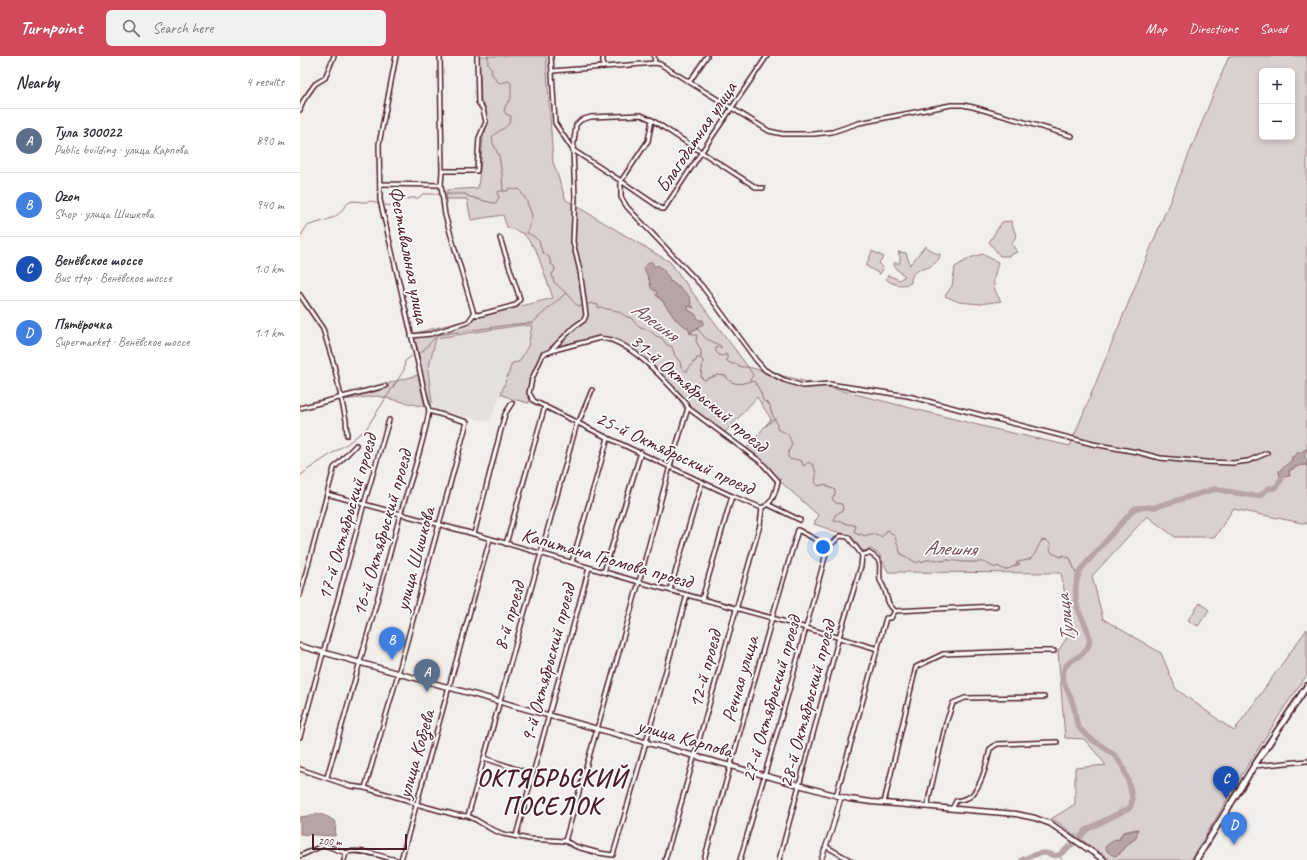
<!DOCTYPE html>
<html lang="en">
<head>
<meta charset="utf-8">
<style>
  :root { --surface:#fff; --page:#f2f2f3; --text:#2b2b33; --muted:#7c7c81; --line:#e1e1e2; --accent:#d1495b }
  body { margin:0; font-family:Caveat,sans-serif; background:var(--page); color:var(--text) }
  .controls { position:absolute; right:12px; top:12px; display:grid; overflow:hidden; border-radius:6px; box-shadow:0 2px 6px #0003 }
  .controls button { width:36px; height:36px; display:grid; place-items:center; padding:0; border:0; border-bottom:1px solid var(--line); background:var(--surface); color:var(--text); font:20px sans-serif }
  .scale { position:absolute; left:12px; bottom:10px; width:95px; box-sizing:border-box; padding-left:4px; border:2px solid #4a1f2b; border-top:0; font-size:11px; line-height:14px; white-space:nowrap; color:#4a1f2b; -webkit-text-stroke:3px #fdfcf7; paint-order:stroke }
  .you { position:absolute; left:523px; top:491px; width:14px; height:14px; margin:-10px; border:3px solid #fff; border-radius:50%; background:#1a73e8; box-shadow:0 0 0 6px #1a73e833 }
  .badge { display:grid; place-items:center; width:26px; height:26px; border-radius:50%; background:var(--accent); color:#fff; font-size:13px; font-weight:700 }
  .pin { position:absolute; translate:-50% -33px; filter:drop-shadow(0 1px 2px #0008) }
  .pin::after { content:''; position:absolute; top:21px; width:14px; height:12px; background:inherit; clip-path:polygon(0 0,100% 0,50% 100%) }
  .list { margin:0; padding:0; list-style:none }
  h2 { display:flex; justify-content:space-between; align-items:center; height:52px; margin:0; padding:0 16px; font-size:17px }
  h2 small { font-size:13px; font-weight:400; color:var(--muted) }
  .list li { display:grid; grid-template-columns:26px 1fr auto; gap:12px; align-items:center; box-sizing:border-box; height:64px; padding:0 16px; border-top:1px solid var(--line) }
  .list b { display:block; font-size:15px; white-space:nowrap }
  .list p { margin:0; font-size:13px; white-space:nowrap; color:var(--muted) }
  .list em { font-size:13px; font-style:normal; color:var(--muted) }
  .icon { flex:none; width:22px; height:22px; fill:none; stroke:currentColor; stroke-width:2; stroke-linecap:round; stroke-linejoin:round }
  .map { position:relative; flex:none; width:1007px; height:804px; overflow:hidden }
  header { display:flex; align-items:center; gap:24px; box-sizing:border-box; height:56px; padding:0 20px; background:var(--accent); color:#fff }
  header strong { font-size:19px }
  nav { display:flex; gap:22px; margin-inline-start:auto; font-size:14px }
  .search { width:280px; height:36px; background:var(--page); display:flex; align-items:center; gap:10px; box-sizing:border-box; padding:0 14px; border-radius:6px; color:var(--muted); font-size:15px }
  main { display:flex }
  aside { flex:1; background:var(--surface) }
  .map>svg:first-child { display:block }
  .built { fill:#e5dfdd }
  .green { fill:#d9d0cf; stroke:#92787d; fill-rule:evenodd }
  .water { fill:#b7a5a6; stroke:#8b6f75 }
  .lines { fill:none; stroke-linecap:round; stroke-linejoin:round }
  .stream { stroke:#8b6f75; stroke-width:1 }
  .river { stroke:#b7a5a6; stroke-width:5.5 }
  .minor-casing { stroke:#4a1f2b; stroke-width:6 }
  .tertiary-casing { stroke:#4a1f2b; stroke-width:6 }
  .secondary-casing { stroke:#4a1f2b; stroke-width:7 }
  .primary-casing { stroke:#4a1f2b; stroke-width:8 }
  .minor { stroke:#fdfcf7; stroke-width:3 }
  .tertiary { stroke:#fdfcf7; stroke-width:3.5 }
  .secondary { stroke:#fdfcf7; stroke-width:4 }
  .primary { stroke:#fdfcf7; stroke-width:4.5 }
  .labels { text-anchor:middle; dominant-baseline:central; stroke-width:3.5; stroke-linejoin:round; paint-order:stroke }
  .street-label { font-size:20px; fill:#4a1f2b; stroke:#fdfcf7 }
  .water-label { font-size:21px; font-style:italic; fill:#704e56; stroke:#fdfcf7 }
  .district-label { font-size:24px; font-weight:bold; letter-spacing:1px; fill:#4a1f2b; stroke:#fdfcf7 }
</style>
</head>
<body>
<header>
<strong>Turnpoint</strong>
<div class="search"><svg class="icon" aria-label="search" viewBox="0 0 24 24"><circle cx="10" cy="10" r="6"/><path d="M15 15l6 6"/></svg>Search here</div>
<nav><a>Map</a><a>Directions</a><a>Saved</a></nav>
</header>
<main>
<aside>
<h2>Nearby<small>4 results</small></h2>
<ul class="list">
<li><span class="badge" style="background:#5c6f8a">A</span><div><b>Тула 300022</b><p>Public building · улица Карпова</p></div><em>890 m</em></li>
<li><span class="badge" style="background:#3f7fe0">B</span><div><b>Ozon</b><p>Shop · улица Шишкова</p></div><em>940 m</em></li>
<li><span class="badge" style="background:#1a4fb4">C</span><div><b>Венёвское шоссе</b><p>Bus stop · Венёвское шоссе</p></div><em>1.0 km</em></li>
<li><span class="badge" style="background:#3f7fe0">D</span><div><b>Пятёрочка</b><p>Supermarket · Венёвское шоссе</p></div><em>1.1 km</em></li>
</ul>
</aside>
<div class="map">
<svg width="1007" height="804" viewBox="0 0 1007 804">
  <rect width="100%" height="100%" fill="#f2efeb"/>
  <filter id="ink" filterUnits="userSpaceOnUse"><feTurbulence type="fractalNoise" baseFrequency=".025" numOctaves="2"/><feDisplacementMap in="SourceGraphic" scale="8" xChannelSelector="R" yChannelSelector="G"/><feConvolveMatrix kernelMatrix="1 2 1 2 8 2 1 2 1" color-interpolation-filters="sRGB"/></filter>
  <g filter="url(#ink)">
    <polygon class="built" points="223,269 232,270 228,290 219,306 212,308 190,366 132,353 128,314 136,282"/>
    <g class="green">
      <path d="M179 0H246L253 106 266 144 370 206 448 311 690 372 770 390 929 0H1007V393L1004 394 1002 396 992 401V404L979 416 980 421 983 423 989 417V415L1000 409H1007V468L933 453 915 481H875L847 460 792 520 803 563 861 597 876 633 934 675 1007 573V619L984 652 943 717 891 804H811L773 778 759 767 751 763 775 748V712L806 709 784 683 765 682 758 595 769 579 767 549 761 517 588 516 579 498 571 493 563 495 550 479 540 477 514 468 518 459 482 427H476L460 409 443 397 471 363 457 341 422 380 384 352C374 331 324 285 300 284 296 284 292 286 288 287 273 291 259 295 244 300L233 323 229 347 212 343 201 338 212 307 219 306 228 290 232 270 222 269 136 282 128 314 132 347 128 345 117 290 112 278 253 242 236 194 224 178 207 171 203 159 171 164 167 143H146L147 134 178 132 183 82 187 68 185 53 181 46ZM962 15H992V81H962ZM349 206C356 213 366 216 370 226 378 230 391 237 391 249L388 251V254L395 258 399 264 404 267 397 273 389 275V273C378 266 371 256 363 246 361 243 358 242 356 239L357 236 350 229V226L344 212ZM837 773 836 782 826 789 819 799 815 783 818 784 823 776Z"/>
      <polygon points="711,165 716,180 712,188 717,196 708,200 700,200 689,186 702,166"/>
      <path d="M625 190 637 198H640L639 203C637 205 634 208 631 210 622 215 611 212 611 227 601 230 595 230 586 223L588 219 599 224 605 220 595 212 594 207H600V200L598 196 606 197 610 209Z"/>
      <polygon points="572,195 584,201 579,206 583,213 580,218 566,210"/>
      <path d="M682 198 698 206C694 223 690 229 701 245L680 248 659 246 645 240 652 230 655 211 670 202Z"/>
      <polygon points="118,319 125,351 77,340 43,344 88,332 89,327"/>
      <polygon points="900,547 909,554 898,570 888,564"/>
    </g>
    <g class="water">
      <path d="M349 206H352L354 211 358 209 364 214 365 217 368 220 370 226 371 225C378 233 391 235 391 249L394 251 392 252 390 250 388 251V254L395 258 399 264H403L404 267 397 273 392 274V277L390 278 389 273 375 263 362 244 356 239 357 236 351 232 350 226 344 212Z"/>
      <path d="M1007 393 1005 401 1007 403V409C999 409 995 411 989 415L990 420 984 421 982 427H980L979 425 980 421 979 415 992 404V401L996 399 998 396 1000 397 1004 394Z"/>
      <polygon points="17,757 28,761 36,766 35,780 0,778 0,761 10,760"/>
      <polygon points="838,773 836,782 826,789 818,799 814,800 808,796 805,791 815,783 819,784 823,776 828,776"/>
    </g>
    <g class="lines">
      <g class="stream">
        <path d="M188 0V8L192 13 191 16 196 24 200 27 209 25 211 27V43L206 49 204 55 206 58 211 60C211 72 199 73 192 81L193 87 199 100 202 119 203 134"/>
        <path d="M144 138H166L167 140C175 142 189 147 196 147L199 141 197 137 199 135H208V133L210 132 215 134 219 133 227 145V147L231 156 232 160 227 177 233 180 239 185 242 196 249 201 251 208 254 210 255 214 252 218 254 226 266 237 268 238C272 244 275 251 283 250"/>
        <path d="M85 149C93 150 94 151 99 145L111 142H118L123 138H141"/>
        <path d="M0 181 7 170C15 167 26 165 34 161 47 154 43 142 61 146 70 147 70 142 79 149"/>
        <path d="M288 249 290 247 298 249V251L299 252 301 251C306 254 312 253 317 255 322 257 325 261 331 262L340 272 349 274 356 280 362 282 366 288 372 291 375 300 380 306 381 311 385 315H387L393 307 392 306H395L397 302H401L403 305 401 321 404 324 418 319 426 320C430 329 441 329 450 325L455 326 461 337 463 344 470 349C470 359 478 364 477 373 489 379 487 375 492 388L488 397V401L491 404 494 403 502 405V407L504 410 508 406 513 409C514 412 516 415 516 419 516 425 513 426 519 430L525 428 530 432 534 433 535 434V439L532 442 533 444 536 447 542 448 543 454 535 459 534 464 537 465 539 464 547 468 554 469 556 472 554 474 555 477H557L558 479 561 478 565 480C570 477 577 477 581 481L585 478 587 474H588L595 481 601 498 617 507 620 505 622 507 625 504H632L633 503 641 505 648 504 663 506H684L695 512 697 510 705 514 720 508H716L717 506C721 505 726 505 730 503 736 499 737 491 741 486V485C746 483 749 485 751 490L750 493 752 497 761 501 763 499 770 502 777 520"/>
        <path d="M397 273C402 276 403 281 408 284H410L413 286 421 290V292L417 291 415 294 419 299 423 300 425 298 427 299V305L432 308H437L441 311H448L453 319 450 324"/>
        <polyline points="392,277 394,279 397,279 396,285 401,295 401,301"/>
        <polyline points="121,297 137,279 216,268 232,267 266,237"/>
        <polyline points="466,370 474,363"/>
        <polyline points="0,420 7,414 48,387 66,373 104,314 105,305 112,300"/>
        <polyline points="759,799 762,804"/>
      </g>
      <path class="river" d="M722 804C729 801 736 797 744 797 750 797 753 801 759 799L779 783 786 774 823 755C829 754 832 750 832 744 831 731 824 707 814 699 803 689 786 683 778 670 775 664 776 657 774 652 772 642 766 633 763 623 761 601 785 604 789 588 791 577 784 567 780 558 774 545 774 526 781 513L835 452 855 451 915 433 954 440 961 439 969 432C978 434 978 427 982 421"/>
      <g class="minor-casing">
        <g id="minor">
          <polyline points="140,0 142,115 141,129 145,159 174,258"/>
          <polyline points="251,0 255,67 273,94"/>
          <polyline points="303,0 303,11"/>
          <polyline points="354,0 355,7"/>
          <polyline points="252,15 355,7 360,8 469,75 483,78 514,78 532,76 559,67 651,49 663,49 673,51 772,80"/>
          <polyline points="390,25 407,0"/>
          <polyline points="0,54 3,45 15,28 25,22 34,0"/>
          <polyline points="273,94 276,69 281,64 291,61 341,59 352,64"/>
          <polyline points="142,115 177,115 179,82 186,66 183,53 178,46 177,0"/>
          <polyline points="80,128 141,129"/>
          <polyline points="463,132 457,132 352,64 348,85 321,125 362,153 364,153 401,97 467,0"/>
          <polyline points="0,239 23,273 34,309 46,364 47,379"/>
          <polyline points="174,258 178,259 216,249 220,243 200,182"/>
          <polyline points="111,280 131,278 168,266 174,258"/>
          <path d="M300 282C303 283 308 283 312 284 339 294 365 325 385 346L388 352 461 406 478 425C475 437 473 447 462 452L432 440 308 382 234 345 229 337 232 323 243 298 258 293Z"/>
          <polyline points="249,296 274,271 284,264 286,259 280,215 273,186 275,141 273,94 321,125 321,141 327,151 402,230 456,304 465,314 484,324 503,330 529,328 608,340 793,388 837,396 860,402 906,406 933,407 948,405 967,397"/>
          <polyline points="0,352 85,330"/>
          <polyline points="27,438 174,478 339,526 472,562 578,593"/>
          <polyline points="469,449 500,464"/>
          <polyline points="174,478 205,358 212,347"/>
          <polyline points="206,488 245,350"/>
          <polyline points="528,490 534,486 540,480 548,481 562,499"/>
          <path d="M562 499 569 497C585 506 578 509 580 524 581 527 583 529 584 532 588 543 586 546 595 555"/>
          <polyline points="272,506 308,382"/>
          <polyline points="304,516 341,396"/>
          <polyline points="370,534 402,426"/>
          <polyline points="0,539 34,412 56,389"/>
          <polyline points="402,543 432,440"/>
          <polyline points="595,555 696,550"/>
          <polyline points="0,681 64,448 89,364"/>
          <polyline points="184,702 223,715"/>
          <polyline points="954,710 1007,705"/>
          <polyline points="0,713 50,730 65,732 107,744 116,748 156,759 168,760 176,764 191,773 203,778 229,783 265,785 277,791 299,797 313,799 346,686 387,539"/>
          <path d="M27 721C52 635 76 550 99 463 109 427 123 392 129 355L80 144 79 88 96 0"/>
          <polyline points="65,732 98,618 167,366 129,355"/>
          <polyline points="536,740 586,562 591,562 595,555"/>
          <polyline points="584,747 616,611 643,598 726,595 754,595"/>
          <polyline points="628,751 629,741 646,667 653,647 665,642 744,641"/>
          <path d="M652 753 656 745C660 744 667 743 671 740 682 729 687 708 690 693L697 688 757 686"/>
          <polyline points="168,760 241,497 277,367 280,363 292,334"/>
          <polyline points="216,780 289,512"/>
          <polyline points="265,785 339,526 370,410 388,352"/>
          <polyline points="527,791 550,804"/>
          <path d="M0 800 24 789 46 797C56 791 84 801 96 804"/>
          <polyline points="44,804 46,797"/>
          <polyline points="101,804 190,483"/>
          <polyline points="365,804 460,469 462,452"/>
          <polyline points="404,804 472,562 498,474 528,490"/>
          <polyline points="440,804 488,638 528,490"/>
          <polyline points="479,804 539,581 561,510 562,499"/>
        </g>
      </g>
      <g class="tertiary-casing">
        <polyline id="tertiary" points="521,804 532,773 541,741"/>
      </g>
      <g class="secondary-casing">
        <polyline id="secondary" points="0,590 549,743 572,746 716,758 735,762 751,768 804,804"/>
      </g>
      <g class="primary-casing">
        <polyline id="primary" points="896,804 954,710 1007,630"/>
      </g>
      <use href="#minor" class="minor"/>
      <use href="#tertiary" class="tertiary"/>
      <use href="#secondary" class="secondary"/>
      <use href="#primary" class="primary"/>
    </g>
  </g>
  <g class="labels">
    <g class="street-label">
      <text transform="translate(396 81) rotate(-56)">Благодатная улица</text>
      <text transform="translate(109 199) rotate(79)">Фестивальная улица</text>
      <text transform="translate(399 337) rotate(40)">31-й Октябрьский проезд</text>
      <text transform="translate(375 397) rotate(25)">25-й Октябрьский проезд</text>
      <text transform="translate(47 461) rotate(-74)">17-й Октябрьский проезд</text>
      <text transform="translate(82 477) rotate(-74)">16-й Октябрьский проезд</text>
      <text transform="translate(307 502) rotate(16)">Капитана Громова проезд</text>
      <text transform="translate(115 503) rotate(-75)">улица Шишкова</text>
      <text transform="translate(209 560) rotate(-74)">8-й проезд</text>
      <text transform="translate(248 607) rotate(-75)">9-й Октябрьский проезд</text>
      <text transform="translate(405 613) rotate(-75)">12-й проезд</text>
      <text transform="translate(440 623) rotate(-74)">Речная улица</text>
      <text transform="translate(471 643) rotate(-74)">27-й Октябрьский проезд</text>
      <text transform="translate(507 648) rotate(-75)">28-й Октябрьский проезд</text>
      <text transform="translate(385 682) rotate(16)">улица Карпова</text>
      <text transform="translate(116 698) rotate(-74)">улица Кобзева</text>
    </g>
    <g class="water-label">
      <text transform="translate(355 265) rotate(36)">Алешня</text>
      <text transform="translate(650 492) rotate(2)">Алешня</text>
      <text transform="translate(765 563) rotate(-97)">Тулица</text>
    </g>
    <g class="district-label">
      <text x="252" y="722">ОКТЯБРЬСКИЙ<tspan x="252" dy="28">ПОСЕЛОК</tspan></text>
    </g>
  </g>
</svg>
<div class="controls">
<button>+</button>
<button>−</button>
</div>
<div class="scale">200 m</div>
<div class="you"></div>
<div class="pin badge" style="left:127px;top:636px;background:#5c6f8a">A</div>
<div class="pin badge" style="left:92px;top:604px;background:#3f7fe0">B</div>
<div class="pin badge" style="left:926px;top:743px;background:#1a4fb4">C</div>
<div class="pin badge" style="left:934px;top:789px;background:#3f7fe0">D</div>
</div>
</main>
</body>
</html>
